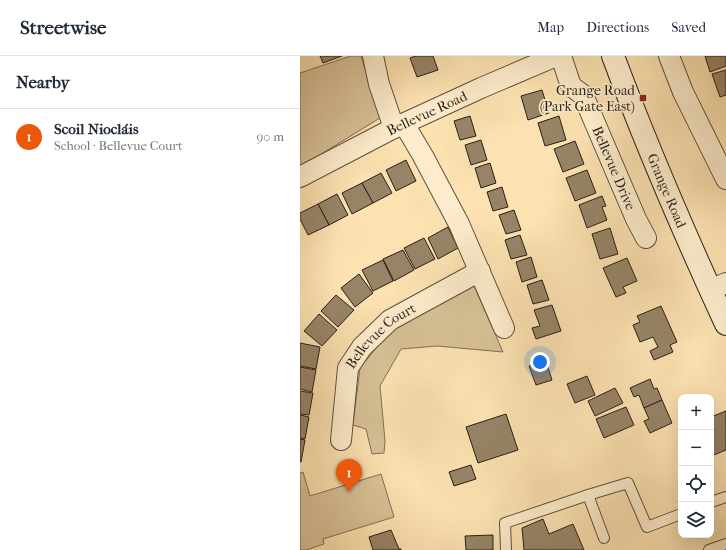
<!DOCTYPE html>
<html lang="en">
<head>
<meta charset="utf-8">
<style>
  :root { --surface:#fff; --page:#f2f2f3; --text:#1f2937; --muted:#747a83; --line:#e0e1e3; --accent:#ea580c }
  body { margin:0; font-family:"IM FELL French Canon",serif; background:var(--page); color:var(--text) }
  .controls { position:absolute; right:12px; bottom:12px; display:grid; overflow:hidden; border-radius:8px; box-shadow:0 4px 16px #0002 }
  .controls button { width:36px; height:36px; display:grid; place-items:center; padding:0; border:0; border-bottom:1px solid var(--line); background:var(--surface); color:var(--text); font:20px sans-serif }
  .you { position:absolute; left:240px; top:306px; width:14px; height:14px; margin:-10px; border:3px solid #fff; border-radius:50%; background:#1a73e8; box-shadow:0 0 0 6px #1a73e833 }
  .badge { display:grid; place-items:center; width:26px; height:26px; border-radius:50%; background:var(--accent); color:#fff; font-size:13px; font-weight:700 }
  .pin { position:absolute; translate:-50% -33px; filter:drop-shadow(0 1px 2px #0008) }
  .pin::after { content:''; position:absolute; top:21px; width:14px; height:12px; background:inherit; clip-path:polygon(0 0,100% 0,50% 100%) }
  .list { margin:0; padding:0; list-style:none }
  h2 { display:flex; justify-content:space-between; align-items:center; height:52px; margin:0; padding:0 16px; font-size:17px }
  h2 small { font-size:13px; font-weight:400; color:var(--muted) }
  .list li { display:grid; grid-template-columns:26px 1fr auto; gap:12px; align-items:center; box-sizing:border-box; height:56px; padding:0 16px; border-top:1px solid var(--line) }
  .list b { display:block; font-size:15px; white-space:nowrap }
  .list p { margin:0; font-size:13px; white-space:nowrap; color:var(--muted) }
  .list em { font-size:13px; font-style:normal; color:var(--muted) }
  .icon { flex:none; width:22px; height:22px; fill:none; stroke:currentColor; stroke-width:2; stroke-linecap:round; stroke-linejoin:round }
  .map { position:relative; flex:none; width:426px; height:494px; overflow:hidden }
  header { display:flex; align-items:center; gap:24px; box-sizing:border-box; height:56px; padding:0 20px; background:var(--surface); border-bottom:1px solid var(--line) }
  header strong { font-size:19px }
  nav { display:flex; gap:22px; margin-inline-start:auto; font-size:14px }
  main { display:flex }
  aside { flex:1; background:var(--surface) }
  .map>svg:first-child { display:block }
  .green { fill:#d8c197; stroke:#807057 }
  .building { fill:#978467; stroke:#291f17 }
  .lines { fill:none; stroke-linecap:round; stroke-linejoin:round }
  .lane-casing { stroke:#5e503e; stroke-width:12 }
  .street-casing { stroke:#5e503e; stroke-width:22 }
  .secondary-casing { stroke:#291f17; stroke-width:24 }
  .lane { stroke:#fdeccc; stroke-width:10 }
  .street { stroke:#fdeccc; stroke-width:20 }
  .secondary { stroke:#fdeccc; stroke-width:22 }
  .poi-dot { fill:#8f2418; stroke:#fdeccc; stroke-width:1.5 }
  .labels { text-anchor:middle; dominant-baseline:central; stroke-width:3.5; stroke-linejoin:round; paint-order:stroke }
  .poi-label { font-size:14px; fill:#291f17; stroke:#fdeccc; text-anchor:end }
  .street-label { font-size:14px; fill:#291f17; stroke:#fdeccc }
</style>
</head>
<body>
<header>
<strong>Streetwise</strong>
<nav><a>Map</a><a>Directions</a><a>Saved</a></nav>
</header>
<main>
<aside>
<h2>Nearby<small></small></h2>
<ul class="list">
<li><span class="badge">1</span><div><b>Scoil Niocláis</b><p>School · Bellevue Court</p></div><em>90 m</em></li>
</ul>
</aside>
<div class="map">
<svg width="426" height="494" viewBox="0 0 426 494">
  <rect width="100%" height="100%" fill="#fce2b1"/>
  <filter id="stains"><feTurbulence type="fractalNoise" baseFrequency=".005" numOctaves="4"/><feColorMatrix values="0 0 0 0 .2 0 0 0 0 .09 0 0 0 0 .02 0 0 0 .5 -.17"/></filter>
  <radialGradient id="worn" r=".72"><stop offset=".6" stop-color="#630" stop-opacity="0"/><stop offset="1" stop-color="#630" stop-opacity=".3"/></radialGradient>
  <g class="green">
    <polygon points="51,0 61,0 80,62 0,111 0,17"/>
    <polygon points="174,230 203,296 137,290 101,293 80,330 85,385 84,397 72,398 66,373 53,369 60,312 90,275"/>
    <polygon points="3,416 10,440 81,418 94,461 23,483 24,488 6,494 0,494 0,417"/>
  </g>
  <g class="building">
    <polygon points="20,0 42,0 23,7"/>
    <polygon points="116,0 133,0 138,14 117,21 110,2"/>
    <polygon points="405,0 426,0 426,10 410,16"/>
    <polygon points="426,14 426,39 420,41 412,18"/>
    <polygon points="242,34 249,57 228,64 221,40"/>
    <polygon points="170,60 176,80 160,84 154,65"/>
    <polygon points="259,60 266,84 245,90 238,67"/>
    <polygon points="181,84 187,104 171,109 165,89"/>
    <polygon points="275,85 284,108 263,116 254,93"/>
    <polygon points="106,104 116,125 96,135 86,114"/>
    <polygon points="190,107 196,127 181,132 175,112"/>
    <polygon points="287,114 296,137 275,145 266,122"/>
    <polygon points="81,117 92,137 73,147 62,127"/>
    <polygon points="62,127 73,147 52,158 42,137"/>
    <polygon points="202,131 208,151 193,155 187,136"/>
    <polygon points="37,138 48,159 29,169 18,148"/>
    <polygon points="302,140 306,150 302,151 307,164 287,172 279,149"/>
    <polygon points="18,148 29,169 8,179 0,163 0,157"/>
    <polygon points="214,154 221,174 206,178 199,159"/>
    <polygon points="148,171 158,192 138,203 128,182"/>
    <polygon points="310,172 318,198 300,203 292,178"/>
    <polygon points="220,179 227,199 211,203 205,184"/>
    <polygon points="124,182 135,203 115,213 104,192"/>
    <polygon points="103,194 114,214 94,225 83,203"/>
    <polygon points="231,201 237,221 222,226 216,206"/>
    <polygon points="327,202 337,225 323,231 326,237 316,241 303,212"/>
    <polygon points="83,204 93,225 73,235 62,214"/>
    <polygon points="59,218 73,237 55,251 41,232"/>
    <polygon points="242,224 249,244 233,248 227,229"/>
    <polygon points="36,239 54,254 38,271 21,255"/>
    <polygon points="252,249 261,275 236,283 232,272 240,270 234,254"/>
    <polygon points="361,250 377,286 370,289 373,296 354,304 350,295 358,291 353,281 340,286 333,269 340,266 337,260"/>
    <polygon points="19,258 37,274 22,290 4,275"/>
    <polygon points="0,287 20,291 16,313 0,310"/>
    <polygon points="246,305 252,324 236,329 229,310"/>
    <polygon points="0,311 16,314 12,336 0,333"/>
    <polygon points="287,320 295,339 275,347 267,328"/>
    <polygon points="350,323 354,333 357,332 362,344 344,352 339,339 334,341 330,332"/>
    <polygon points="315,332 323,347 295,360 288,345"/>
    <polygon points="0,335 13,337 9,359 0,358"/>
    <polygon points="362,344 372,367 350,377 344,365 349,363 344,352"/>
    <polygon points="326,351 334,369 304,382 296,363"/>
    <polygon points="426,355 426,394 411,400 411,382 413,381 411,375 411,361"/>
    <polygon points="206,358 218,394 178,407 166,371"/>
    <polygon points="0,359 9,361 5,383 0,382"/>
    <polygon points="0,383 5,384 1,406 0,406"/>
    <polygon points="171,409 176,423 154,430 149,416"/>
    <polygon points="243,463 249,478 273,468 284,494 224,494 222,472"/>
    <polygon points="91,474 99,493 101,493 101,494 73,494 69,481"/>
    <polygon points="193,479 193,494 166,494 165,480"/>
  </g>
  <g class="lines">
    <g class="lane-casing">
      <g id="lane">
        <polyline points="288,439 304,482"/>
        <polyline points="411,446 426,441"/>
        <polyline points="206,494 205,467 288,439 328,427 347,471 381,458"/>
        <polyline points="409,494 426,488"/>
      </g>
    </g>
    <g class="street-casing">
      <g id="street">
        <polyline points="73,0 79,28 94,72"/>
        <path id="s1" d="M261 0 271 30 283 39 336 163 346 182"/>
        <polyline points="369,0 383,36 426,123"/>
        <polyline points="104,68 123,100 159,168 204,272"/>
        <path id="s2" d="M0 121 94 72 181 32 256 0"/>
        <polyline points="410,234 426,227"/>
        <path id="s3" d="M41 384 48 312 62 291 90 264 180 215"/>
      </g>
    </g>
    <g class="secondary-casing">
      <g id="secondary">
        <path id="s4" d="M313 0C347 91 385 179 426 268"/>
      </g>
    </g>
    <use href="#lane" class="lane"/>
    <use href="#street" class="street"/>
    <use href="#secondary" class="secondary"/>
  </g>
  <rect class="poi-dot" x="339" y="38" width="8" height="8" rx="2"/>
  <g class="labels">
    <g class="poi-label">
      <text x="335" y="34">Grange Road<tspan x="335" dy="16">(Park Gate East)</tspan></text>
    </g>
    <g class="street-label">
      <text stroke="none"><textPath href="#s2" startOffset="142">Bellevue Road</textPath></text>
      <text stroke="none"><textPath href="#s1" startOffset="126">Bellevue Drive</textPath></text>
      <text stroke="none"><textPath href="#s4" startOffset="145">Grange Road</textPath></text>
      <text stroke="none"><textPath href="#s3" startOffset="119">Bellevue Court</textPath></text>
    </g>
  </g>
  <rect width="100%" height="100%" filter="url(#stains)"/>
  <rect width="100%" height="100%" fill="url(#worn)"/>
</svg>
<div class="controls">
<button>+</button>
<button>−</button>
<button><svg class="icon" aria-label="locate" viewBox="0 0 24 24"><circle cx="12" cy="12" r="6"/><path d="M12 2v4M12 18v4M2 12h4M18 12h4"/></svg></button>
<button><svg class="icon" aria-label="layers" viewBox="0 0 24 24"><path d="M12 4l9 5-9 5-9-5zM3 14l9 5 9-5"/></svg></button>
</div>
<div class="you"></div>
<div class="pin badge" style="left:49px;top:436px">1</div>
</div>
</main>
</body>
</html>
